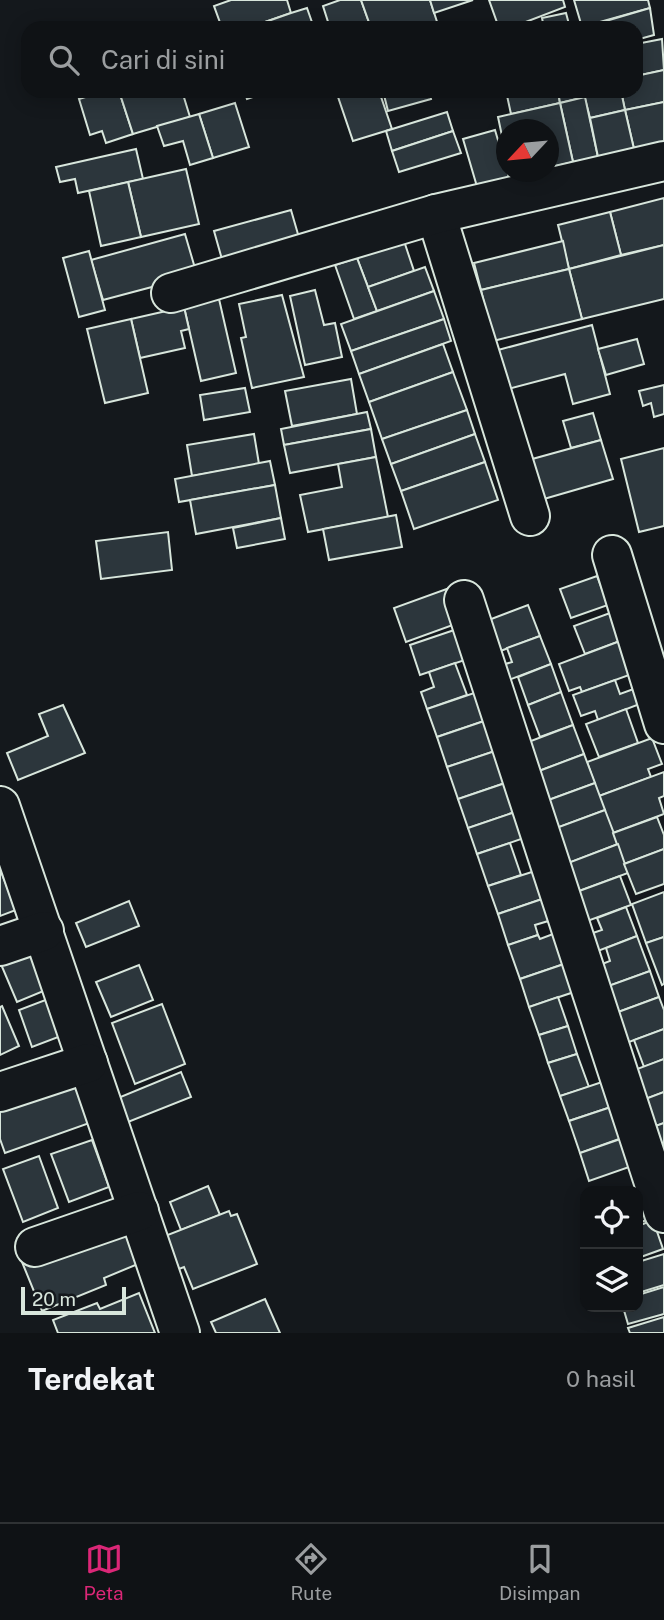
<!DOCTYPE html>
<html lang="id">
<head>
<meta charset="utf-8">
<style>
  :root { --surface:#0f1215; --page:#181b1e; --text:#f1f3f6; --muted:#9b9ea0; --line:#2f3234; --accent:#db2777 }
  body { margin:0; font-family:"Public Sans",sans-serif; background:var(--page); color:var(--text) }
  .controls { position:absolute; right:21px; bottom:21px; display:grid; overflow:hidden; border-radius:14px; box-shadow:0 4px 18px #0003 }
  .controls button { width:63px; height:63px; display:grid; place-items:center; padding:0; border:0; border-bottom:2px solid var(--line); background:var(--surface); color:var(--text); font:35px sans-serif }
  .compass { position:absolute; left:496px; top:119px; width:63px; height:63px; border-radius:50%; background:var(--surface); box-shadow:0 4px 18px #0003; rotate:244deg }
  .scale { position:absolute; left:21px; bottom:18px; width:105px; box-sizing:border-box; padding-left:7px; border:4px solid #d8e6dc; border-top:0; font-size:19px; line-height:24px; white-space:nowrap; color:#d8e6dc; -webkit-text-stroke:5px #14181c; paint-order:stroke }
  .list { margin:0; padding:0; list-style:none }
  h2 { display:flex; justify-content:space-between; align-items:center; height:91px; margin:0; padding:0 28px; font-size:30px }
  h2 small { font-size:23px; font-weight:400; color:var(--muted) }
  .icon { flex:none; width:38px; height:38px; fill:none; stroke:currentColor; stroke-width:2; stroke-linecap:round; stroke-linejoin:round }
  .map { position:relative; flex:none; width:664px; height:1333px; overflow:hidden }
  .search { position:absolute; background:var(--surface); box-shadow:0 4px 18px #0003; left:21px; right:21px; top:21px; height:77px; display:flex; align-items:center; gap:18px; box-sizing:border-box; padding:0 24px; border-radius:21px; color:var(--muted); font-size:26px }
  .sheet { height:189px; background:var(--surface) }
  nav { display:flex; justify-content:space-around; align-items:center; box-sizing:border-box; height:98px; border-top:2px solid var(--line); background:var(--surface); font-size:19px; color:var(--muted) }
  nav a { display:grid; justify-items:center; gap:4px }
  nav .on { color:var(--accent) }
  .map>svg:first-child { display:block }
  .building { fill:#2c363c; stroke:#d8e6dc; stroke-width:2 }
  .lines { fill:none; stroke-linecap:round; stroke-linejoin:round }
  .minor-casing { stroke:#d8e6dc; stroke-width:42 }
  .minor { stroke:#14181c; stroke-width:38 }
</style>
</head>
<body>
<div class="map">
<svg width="664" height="1333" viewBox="0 0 664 1333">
  <rect width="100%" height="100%" fill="#14181c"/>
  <g class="building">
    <polygon points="231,0 287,0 291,13 248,28 222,28 214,6"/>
    <polygon points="340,0 361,0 371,28 330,28 323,6"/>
    <polygon points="361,0 430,0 439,28 371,28"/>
    <polygon points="430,0 473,0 434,13"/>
    <polygon points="489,0 563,0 565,7 510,28 499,28"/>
    <polygon points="574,0 648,0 650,8 582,27"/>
    <polygon points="307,8 314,28 248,28 291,13"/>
    <polygon points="650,8 654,35 636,40 636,28 582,28"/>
    <polygon points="566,13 570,28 544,28 542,18"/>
    <polygon points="662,39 664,70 636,76 636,44"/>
    <polygon points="664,70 664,102 625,110 621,91 636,91 636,76"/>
    <polygon points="105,91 119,91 133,134 106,143 102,131 90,135 79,99"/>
    <polygon points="119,91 182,91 190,117 133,134"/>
    <polygon points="244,91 270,91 247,99"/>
    <polygon points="336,91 379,91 392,129 353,141"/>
    <polygon points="383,91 429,91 431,99 388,111"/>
    <polygon points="506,91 558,91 560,103 511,114"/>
    <polygon points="558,91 583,91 585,97 560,103"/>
    <polygon points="583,91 621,91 625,110 590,118"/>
    <polygon points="585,97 598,157 573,162 560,103"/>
    <polygon points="664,102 664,143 634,149 625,110"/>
    <polygon points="235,103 249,147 213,158 199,114"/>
    <polygon points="560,103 573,162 548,168 548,130 506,130 506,155 498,117"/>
    <polygon points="625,110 634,149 598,157 590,118"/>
    <polygon points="447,112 453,131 392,151 386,131"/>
    <polygon points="199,114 213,158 190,165 183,141 164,146 157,126"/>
    <polygon points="495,130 510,181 478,190 463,139"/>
    <polygon points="453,131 461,153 399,172 392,151"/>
    <polygon points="136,149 143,179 78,193 75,179 60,182 56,167"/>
    <polygon points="186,169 199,224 141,237 128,182"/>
    <polygon points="128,182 141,237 101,246 89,191"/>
    <polygon points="664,198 664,245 621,255 610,212"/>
    <polygon points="291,210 302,248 225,270 214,231"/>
    <polygon points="610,212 621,255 569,269 558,225"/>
    <polygon points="185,234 197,275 103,300 91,260"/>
    <polygon points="404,241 414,271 368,287 357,258"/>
    <polygon points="563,241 569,269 481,290 474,263"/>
    <polygon points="664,245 664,299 582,319 569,269"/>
    <polygon points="89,251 105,310 79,317 63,258"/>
    <polygon points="357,258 377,311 354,319 335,265"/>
    <polygon points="425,267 434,291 377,311 368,287"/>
    <polygon points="569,269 582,319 493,341 481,290"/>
    <polygon points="315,290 324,325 335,323 342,357 305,365 290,296"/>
    <polygon points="434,291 444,319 351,351 341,324"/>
    <polygon points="282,295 304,377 252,388 241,338 246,337 239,304"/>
    <polygon points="219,299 236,373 201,381 184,307"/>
    <polygon points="184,307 189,329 181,331 185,348 140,358 131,319"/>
    <polygon points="131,319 148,393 105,403 87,329"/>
    <polygon points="444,319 451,341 359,374 351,351"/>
    <polygon points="592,325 610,394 573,404 565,374 508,389 498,350"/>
    <polygon points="637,339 644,364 606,375 598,349"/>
    <polygon points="443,344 453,372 369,402 359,374"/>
    <polygon points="453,372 467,410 382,439 369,402"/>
    <polygon points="351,379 357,414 292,426 285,391"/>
    <polygon points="664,385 664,414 654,417 651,403 643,406 639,391"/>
    <polygon points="245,388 250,412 204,420 200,395"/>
    <polygon points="467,410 475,434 391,464 382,439"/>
    <polygon points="367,412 371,429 284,445 281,429"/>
    <polygon points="593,413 601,440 571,448 563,421"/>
    <polygon points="371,429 376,457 290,473 284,445"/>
    <polygon points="254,434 259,464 192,476 187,445"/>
    <polygon points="475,434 485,462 401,491 391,464"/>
    <polygon points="601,440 613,479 537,501 525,461"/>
    <polygon points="664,448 664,526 639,532 621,459"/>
    <polygon points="376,457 388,517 308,532 300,495 342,487 338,464"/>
    <polygon points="270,461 275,485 179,502 175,479"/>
    <polygon points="485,462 498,500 414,529 401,491"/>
    <polygon points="275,485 281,518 196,534 190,500"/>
    <polygon points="396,515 402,547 329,560 323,529"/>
    <polygon points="281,518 285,539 237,548 233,528"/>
    <polygon points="168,532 172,570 101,579 96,541"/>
    <polygon points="597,576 608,605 571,618 560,589"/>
    <polygon points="452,587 464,621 406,642 394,608"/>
    <polygon points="528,605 540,636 490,655 478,624"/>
    <polygon points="610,613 620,641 585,654 574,626"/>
    <polygon points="466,626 477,656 420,675 410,645"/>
    <polygon points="540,636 551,664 498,684 492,668 512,662 507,648"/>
    <polygon points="620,641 632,674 582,692 580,687 569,691 559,664"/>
    <polygon points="455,663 467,695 427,709 421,692 434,687 429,672"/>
    <polygon points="551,664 561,692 528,705 518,677"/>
    <polygon points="615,680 620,694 639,687 645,702 598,720 595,711 581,716 573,695"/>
    <polygon points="480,691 490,719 437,737 427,709"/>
    <polygon points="561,692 573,725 540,737 528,705"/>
    <polygon points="63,705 85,753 18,780 7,753 48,736 39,714"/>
    <polygon points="626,709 638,743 599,757 586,724"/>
    <polygon points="490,719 501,749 447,767 437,737"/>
    <polygon points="573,725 584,754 539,771 523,744"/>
    <polygon points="652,738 662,764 648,769 651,777 599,796 587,762"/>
    <polygon points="501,749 511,781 458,799 447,767"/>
    <polygon points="584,754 595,783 543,802 539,771"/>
    <polygon points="664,772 664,796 659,798 664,814 613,833 599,796"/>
    <polygon points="511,781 521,810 468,828 458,799"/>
    <polygon points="595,783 605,810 554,829 543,802"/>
    <polygon points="521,810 530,836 477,854 468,828"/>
    <polygon points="605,810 618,844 561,866 548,831"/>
    <polygon points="657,817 664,835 664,849 624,864 613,833"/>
    <polygon points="510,843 521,875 488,886 477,854"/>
    <polygon points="618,844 628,873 579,891 568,863"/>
    <polygon points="664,849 664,884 636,894 624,864"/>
    <polygon points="0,869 16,910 0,916"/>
    <polygon points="538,870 548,897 498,914 488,886"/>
    <polygon points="620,876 631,905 582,923 571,894"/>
    <polygon points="664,892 664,937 646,943 632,904"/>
    <polygon points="548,897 555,919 535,925 538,935 508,945 498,914"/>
    <polygon points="129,901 139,926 86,947 76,923"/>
    <polygon points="626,907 637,936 590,954 584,936 602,930 597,918"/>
    <polygon points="553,934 564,964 520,979 508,945 538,935 540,939"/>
    <polygon points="637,936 650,971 606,987 597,966 610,961 606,948"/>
    <polygon points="664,937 664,984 662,985 646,943"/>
    <polygon points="28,945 46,990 17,1002 0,962"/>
    <polygon points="564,964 574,992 529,1007 520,979"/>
    <polygon points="139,965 153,1000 111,1017 96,982"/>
    <polygon points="650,971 659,997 610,1015 600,989"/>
    <polygon points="558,997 568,1026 539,1035 529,1007"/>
    <polygon points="659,997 664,1010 664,1029 621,1045 610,1015"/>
    <polygon points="48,999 61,1036 32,1047 19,1010"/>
    <polygon points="162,1004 185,1064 135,1084 112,1023"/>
    <polygon points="2,1006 19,1046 0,1055 0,1007"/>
    <polygon points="568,1026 577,1054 548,1063 539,1035"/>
    <polygon points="664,1029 664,1059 644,1067 634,1040"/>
    <polygon points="577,1054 589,1087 560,1096 548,1063"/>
    <polygon points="664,1059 664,1092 640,1101 629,1072"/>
    <polygon points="181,1072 191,1097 128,1122 118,1098"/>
    <polygon points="83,1076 98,1120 5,1153 0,1139 0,1106"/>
    <polygon points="602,1082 611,1107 569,1121 560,1096"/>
    <polygon points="664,1092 664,1123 650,1128 640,1101"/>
    <polygon points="611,1107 622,1138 580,1153 569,1121"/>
    <polygon points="664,1123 664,1149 659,1151 650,1128"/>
    <polygon points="626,1137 635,1165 589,1181 580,1153"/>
    <polygon points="92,1140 109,1187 69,1202 51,1154"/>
    <polygon points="39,1156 58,1208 23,1222 3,1169"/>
    <polygon points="208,1186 220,1215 181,1230 170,1202"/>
    <polygon points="638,1192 653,1218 638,1223"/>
    <polygon points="229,1211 231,1216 237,1214 257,1264 193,1289 184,1267 179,1269 165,1236"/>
    <polygon points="117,1214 138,1264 104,1278 106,1285 42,1311 22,1262 59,1247"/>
    <polygon points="653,1220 663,1249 638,1258 638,1226"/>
    <polygon points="664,1254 664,1285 638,1293 638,1262"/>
    <polygon points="664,1287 664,1314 628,1324 623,1307 638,1307 638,1295"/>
    <polygon points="139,1293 155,1333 58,1333 53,1320 97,1303 100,1309"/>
    <polygon points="265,1299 280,1333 216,1333 211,1322"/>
    <polygon points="664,1317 664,1333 630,1333 628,1328"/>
  </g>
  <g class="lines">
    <g class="minor-casing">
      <g id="minor">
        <polyline points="436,214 530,516"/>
        <polyline points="171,293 436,214 664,161"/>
        <polyline points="612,555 664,724"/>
        <polyline points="464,600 664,1213"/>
        <polyline points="0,806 180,1333"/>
        <polyline points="0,946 44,931"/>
        <polyline points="0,1092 88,1063"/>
        <polyline points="35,1247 139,1211"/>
      </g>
    </g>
    <use href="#minor" class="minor"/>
  </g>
</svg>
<div class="controls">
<button><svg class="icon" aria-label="locate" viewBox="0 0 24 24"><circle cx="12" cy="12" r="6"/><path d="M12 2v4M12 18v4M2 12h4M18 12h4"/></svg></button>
<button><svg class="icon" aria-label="layers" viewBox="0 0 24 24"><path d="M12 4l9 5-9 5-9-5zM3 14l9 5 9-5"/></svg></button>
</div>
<svg class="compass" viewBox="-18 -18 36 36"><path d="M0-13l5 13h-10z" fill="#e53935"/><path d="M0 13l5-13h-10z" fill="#9b9ea0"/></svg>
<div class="scale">20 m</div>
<div class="search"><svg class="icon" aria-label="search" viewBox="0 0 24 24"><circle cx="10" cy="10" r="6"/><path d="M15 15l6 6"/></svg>Cari di sini</div>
</div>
<section class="sheet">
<h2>Terdekat<small>0 hasil</small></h2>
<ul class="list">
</ul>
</section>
<nav>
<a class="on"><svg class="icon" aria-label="map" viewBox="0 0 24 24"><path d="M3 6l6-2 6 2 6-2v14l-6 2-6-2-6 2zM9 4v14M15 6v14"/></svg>Peta</a>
<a><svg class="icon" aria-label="directions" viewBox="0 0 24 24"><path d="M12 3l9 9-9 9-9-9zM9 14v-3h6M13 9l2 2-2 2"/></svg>Rute</a>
<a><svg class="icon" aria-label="saved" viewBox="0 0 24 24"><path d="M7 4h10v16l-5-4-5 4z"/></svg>Disimpan</a>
</nav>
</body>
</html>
